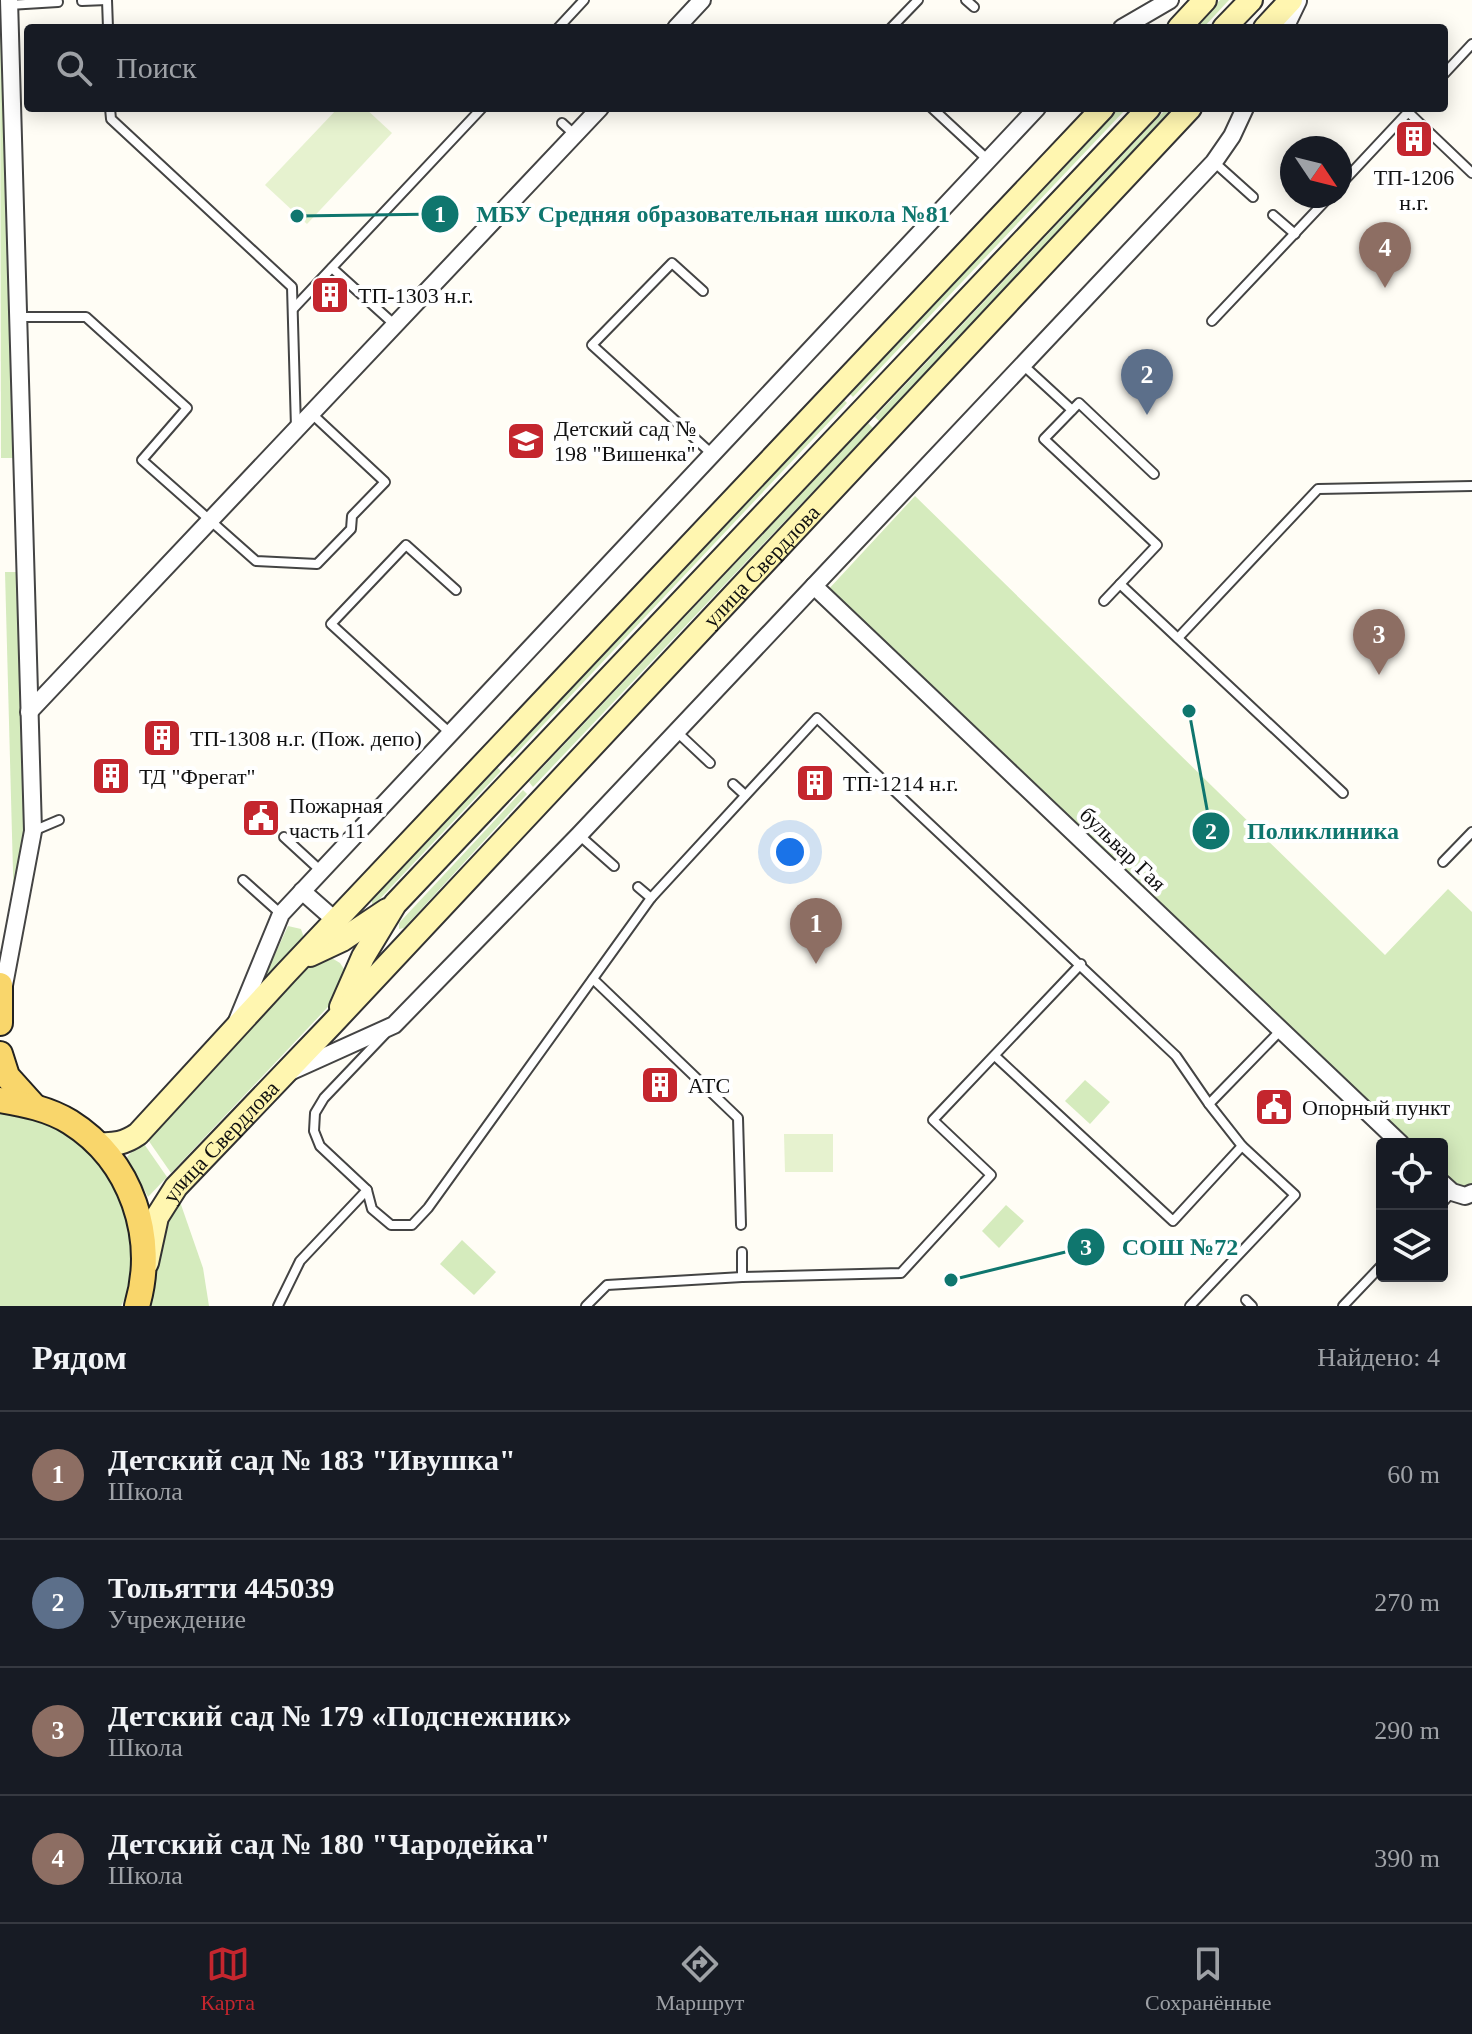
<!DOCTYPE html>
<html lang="ru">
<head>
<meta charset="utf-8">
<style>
  :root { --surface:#171b24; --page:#242831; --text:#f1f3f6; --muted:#9ea1a6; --line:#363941; --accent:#c4262e }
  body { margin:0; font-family:Georgia,serif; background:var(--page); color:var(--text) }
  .controls { position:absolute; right:24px; bottom:24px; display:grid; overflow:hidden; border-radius:8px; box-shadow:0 4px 20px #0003 }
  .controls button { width:72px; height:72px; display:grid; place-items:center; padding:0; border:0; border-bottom:2px solid var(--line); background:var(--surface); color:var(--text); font:40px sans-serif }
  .compass { position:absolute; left:1280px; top:136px; width:72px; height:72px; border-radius:50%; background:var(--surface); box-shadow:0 4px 20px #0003; rotate:125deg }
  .you { position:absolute; left:790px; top:852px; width:28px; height:28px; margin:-20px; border:6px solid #fff; border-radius:50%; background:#1a73e8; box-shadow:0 0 0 12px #1a73e833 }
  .badge { display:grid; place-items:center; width:52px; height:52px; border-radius:50%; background:var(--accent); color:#fff; font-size:26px; font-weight:700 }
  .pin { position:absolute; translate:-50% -66px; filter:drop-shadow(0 2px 4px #0008) }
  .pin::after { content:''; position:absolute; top:42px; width:28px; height:24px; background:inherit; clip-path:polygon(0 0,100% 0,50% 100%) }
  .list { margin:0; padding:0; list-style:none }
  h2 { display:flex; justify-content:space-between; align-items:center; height:104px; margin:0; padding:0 32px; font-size:34px }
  h2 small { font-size:26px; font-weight:400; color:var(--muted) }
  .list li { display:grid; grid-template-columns:52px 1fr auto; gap:24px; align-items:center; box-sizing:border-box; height:128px; padding:0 32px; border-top:2px solid var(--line) }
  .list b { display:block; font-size:30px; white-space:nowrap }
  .list p { margin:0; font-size:26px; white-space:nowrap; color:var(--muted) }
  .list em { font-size:26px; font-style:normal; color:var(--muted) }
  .icon { flex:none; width:44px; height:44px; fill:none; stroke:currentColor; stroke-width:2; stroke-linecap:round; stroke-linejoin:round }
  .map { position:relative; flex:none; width:1472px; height:1306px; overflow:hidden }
  .search { position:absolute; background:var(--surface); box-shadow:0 4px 20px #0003; left:24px; right:24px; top:24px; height:88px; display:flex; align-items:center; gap:20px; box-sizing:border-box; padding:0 28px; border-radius:8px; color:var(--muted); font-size:30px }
  .sheet { height:616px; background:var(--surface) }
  nav { display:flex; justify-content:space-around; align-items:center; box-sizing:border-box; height:112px; border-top:2px solid var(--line); background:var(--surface); font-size:22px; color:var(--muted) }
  nav a { display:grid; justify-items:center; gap:4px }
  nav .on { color:var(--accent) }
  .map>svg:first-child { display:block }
  .green { fill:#d5ebbd }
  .pitch { fill:#e6f2cf }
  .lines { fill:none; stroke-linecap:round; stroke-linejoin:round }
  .lane-casing { stroke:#444; stroke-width:12 }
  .street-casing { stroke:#444; stroke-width:20 }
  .secondary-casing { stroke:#333; stroke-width:26 }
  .primary-casing { stroke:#222; stroke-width:28 }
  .lane { stroke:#fff; stroke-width:8 }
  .street { stroke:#fff; stroke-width:16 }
  .secondary { stroke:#fff6b0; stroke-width:22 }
  .primary { stroke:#f9d66b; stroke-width:24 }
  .labels { text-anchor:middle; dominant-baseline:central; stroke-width:8; stroke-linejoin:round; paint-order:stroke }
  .poi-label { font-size:22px; fill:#111; stroke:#fff; text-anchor:start }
  .street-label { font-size:22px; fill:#111; stroke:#fff }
  .leader { fill:none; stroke:#0f766e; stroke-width:3 }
  .callout-dot { fill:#0f766e; stroke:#fff; stroke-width:3 }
  .mark-label { font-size:24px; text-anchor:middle; font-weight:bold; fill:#fff }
  .callout-label { font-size:24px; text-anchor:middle; font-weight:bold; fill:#0f766e; stroke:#fff; stroke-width:8; stroke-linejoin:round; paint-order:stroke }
</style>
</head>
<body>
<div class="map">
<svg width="1472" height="1306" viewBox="0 0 1472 1306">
  <rect width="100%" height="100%" fill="#fffdf5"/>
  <g class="green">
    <polygon points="0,0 6,0 18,458 1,458"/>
    <polygon points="1220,0 1229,0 1203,28 1193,28"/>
    <polygon points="1117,108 1127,108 853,397 848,392"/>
    <polygon points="1167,108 1177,108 880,422 875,417"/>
    <polygon points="842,398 847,403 512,758 507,753"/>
    <polygon points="868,423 873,428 533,787 529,782"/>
    <polygon points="915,496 1385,955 1448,889 1472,912 1472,1185 1464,1193 1442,1172 1442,1144 1412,1144 826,592"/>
    <polygon points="5,572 22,572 30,822 14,910"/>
    <polygon points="496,766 501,771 376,903 372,904 372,898"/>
    <polygon points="523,790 527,794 404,928 399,929 399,923"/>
    <polygon points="288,926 301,929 304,938 266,979 264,978"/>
    <polygon points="330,957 340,963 348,975 343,991 171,1173 146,1137 315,958"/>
    <polygon points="1085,1080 1110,1102 1090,1124 1065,1101"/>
    <polygon points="0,1106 71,1130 102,1160 125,1202 134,1249 126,1296 121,1306 0,1306"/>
    <polygon points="142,1141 167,1177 148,1197 127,1157"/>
    <polygon points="178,1196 203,1268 209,1306 145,1306 153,1248"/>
    <polygon points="1006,1205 1024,1221 999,1248 982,1231"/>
    <polygon points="462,1240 496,1272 474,1295 440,1264"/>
  </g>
  <g class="pitch">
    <polygon points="338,108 365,108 392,133 307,224 265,185"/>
    <polygon points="784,1134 833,1134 833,1172 785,1172"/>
  </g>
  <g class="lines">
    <g class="lane-casing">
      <g id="lane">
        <polyline points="107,0 108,28"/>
        <polyline points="966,0 974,7"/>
        <polyline points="82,1 107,0"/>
        <polyline points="9,5 58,2"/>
        <polyline points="558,28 584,0"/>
        <polyline points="891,28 918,0"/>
        <polyline points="1444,74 1472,44"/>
        <polyline points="110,108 111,119 292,287 296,428"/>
        <polyline points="932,108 988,160"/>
        <polyline points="1408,112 1472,173"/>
        <polyline points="562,123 574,134"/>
        <polyline points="1214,162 1253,197"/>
        <polyline points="1340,185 1412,108"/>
        <polyline points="1273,215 1295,234"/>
        <polyline points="332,268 395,325"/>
        <polyline points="703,291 672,263 592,345 712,454"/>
        <polyline points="294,308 482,108"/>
        <polyline points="19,317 86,317 187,408 142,460 256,561 317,564 351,529 352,516 385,482 312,414"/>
        <polyline points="1212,321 1330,196"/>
        <polyline points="1023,365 1072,410"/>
        <polyline points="1120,584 1343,793"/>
        <polyline points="1104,601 1157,545 1044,439 1079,403 1154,474"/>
        <polyline points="1178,638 1318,489 1472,486"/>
        <polyline points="677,732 710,763"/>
        <polyline points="450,733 331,624 406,545 456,590"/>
        <polyline points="733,784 745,795"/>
        <polyline points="33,831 59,820"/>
        <polyline points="579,835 614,866"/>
        <polyline points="284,837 321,871"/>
        <polyline points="1443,862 1472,832"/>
        <polyline points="243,880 281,914"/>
        <polyline points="638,887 651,898"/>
        <polyline points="593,979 738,1118 741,1225"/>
        <polyline points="995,1056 1173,1221 1242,1146"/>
        <polyline points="1209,1104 1281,1030"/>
        <polyline points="367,1190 372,1209 391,1225 412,1225 428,1208 651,898 817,718 1176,1056 1209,1104 1242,1146 1295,1195 1190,1306"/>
        <polyline points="1442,1203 1452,1192"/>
        <polyline points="742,1252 742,1277"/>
        <polyline points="1246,1300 1252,1306"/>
        <polyline points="278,1306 300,1261 367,1190 320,1146 314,1131 315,1113 324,1098 385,1034"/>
        <polyline points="586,1306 607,1285 742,1277 901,1273 991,1175 933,1120 1081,964"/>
        <polyline points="1343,1306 1382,1265"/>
      </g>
    </g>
    <g class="street-casing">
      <g id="street">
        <polyline points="676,28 702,0"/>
        <polyline points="1122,28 1170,0"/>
        <polyline points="1285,28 1298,1"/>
        <polyline points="814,586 1401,1144"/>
        <polyline points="29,712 600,108"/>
        <polyline points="302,891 336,921"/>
        <polyline points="2,996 33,831 9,0"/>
        <polyline points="237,1021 281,914 1037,108"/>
        <polyline points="292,1071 394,1025 579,835 1214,162 1232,136 1245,108"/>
        <polyline points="1442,1183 1452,1192 1465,1196 1472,1193"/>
      </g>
    </g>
    <g class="secondary-casing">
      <g id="secondary">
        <polyline points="1179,28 1205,0"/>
        <polyline points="1224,28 1251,0"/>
        <polyline points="1265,28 1291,0"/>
        <polyline points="310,955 342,940 387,910"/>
        <polyline points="341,1007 363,957 395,904 1149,108"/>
        <path d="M98 1144C115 1145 125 1143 138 1134L286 973 1103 108"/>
        <path id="s1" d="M147 1263 157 1217 176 1187 331 1025 1190 108"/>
      </g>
    </g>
    <g class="primary-casing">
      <g id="primary">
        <polyline points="0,985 0,1023"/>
        <polyline points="0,1054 7,1076 34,1106"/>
        <path d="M0 1100C24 1104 49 1109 70 1122 132 1161 157 1238 137 1306"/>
      </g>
    </g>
    <use href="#lane" class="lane"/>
    <use href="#street" class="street"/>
    <use href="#secondary" class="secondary"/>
    <use href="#primary" class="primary"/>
  </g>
  <defs>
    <g id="building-square" transform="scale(2)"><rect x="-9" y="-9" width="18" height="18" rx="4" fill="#c4262e" stroke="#fff"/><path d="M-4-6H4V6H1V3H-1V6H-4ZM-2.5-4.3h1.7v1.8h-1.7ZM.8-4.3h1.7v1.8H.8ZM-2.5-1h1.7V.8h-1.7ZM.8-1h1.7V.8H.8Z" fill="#fff"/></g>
    <g id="school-square" transform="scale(2)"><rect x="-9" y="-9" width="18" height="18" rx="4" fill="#c4262e" stroke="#fff"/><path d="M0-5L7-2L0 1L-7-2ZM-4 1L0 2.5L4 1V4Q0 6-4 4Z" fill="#fff"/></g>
    <g id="civic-square" transform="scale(2)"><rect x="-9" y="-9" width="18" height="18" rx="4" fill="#c4262e" stroke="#fff"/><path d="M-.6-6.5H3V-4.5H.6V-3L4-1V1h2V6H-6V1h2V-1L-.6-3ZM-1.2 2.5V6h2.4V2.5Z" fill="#fff"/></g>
  </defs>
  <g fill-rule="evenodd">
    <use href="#building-square" x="1414" y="139"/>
    <use href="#building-square" x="330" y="295"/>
    <use href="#school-square" x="526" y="441"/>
    <use href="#building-square" x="162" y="738"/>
    <use href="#building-square" x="111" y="776"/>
    <use href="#building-square" x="815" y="783"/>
    <use href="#civic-square" x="261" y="818"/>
    <use href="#building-square" x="660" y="1085"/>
    <use href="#civic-square" x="1274" y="1107"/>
  </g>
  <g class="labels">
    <g class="poi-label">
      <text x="1414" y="177" text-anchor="middle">ТП-1206<tspan x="1414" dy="25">н.г.</tspan></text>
      <text x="358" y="295">ТП-1303 н.г.</text>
      <text x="554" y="428">Детский сад №<tspan x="554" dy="25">198 "Вишенка"</tspan></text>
      <text x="190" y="738">ТП-1308 н.г. (Пож. депо)</text>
      <text x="139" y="776">ТД "Фрегат"</text>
      <text x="843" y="783">ТП-1214 н.г.</text>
      <text x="289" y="805">Пожарная<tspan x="289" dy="25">часть 11</tspan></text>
      <text x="688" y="1085">АТС</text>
      <text x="1302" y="1107">Опорный пункт</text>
    </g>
    <g class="street-label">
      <text stroke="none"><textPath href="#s1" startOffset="936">улица Свердлова</textPath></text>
      <text transform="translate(1123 849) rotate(44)">бульвар Гая</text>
      <text stroke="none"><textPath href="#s1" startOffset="146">улица Свердлова</textPath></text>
    </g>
  </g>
  <path class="leader" d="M297 216L440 214M1189 711L1211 831M951 1280L1086 1247"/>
  <g class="callout-dot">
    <circle cx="297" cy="216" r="8"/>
    <circle cx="1189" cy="711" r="8"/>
    <circle cx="951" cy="1280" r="8"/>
    <circle cx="440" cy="214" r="20"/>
    <circle cx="1211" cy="831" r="20"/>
    <circle cx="1086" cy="1247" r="20"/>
  </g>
  <g class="mark-label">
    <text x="440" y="222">1</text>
    <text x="1211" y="839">2</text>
    <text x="1086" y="1255">3</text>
  </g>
  <g class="callout-label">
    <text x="713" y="222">МБУ Средняя образовательная школа №81</text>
    <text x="1323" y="839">Поликлиника</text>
    <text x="1180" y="1255">СОШ №72</text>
  </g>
</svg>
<div class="controls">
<button><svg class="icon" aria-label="locate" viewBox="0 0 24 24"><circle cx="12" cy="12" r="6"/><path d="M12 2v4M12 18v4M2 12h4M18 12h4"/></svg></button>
<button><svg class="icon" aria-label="layers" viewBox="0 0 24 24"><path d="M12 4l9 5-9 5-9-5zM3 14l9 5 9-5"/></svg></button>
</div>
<svg class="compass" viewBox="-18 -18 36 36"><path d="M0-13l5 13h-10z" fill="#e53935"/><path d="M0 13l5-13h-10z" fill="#9ea1a6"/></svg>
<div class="you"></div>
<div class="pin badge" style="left:816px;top:964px;background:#8d6e63">1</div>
<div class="pin badge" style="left:1147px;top:415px;background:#5c6f8a">2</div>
<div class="pin badge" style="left:1379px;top:675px;background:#8d6e63">3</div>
<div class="pin badge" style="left:1385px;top:288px;background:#8d6e63">4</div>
<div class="search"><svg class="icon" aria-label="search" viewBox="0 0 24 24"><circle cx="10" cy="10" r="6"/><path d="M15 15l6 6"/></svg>Поиск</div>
</div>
<section class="sheet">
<h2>Рядом<small>Найдено: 4</small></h2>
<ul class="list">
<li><span class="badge" style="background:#8d6e63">1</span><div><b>Детский сад № 183 &quot;Ивушка&quot;</b><p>Школа</p></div><em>60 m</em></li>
<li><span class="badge" style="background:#5c6f8a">2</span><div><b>Тольятти 445039</b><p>Учреждение</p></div><em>270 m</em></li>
<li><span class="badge" style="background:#8d6e63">3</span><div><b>Детский сад № 179 «Подснежник»</b><p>Школа</p></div><em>290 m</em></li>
<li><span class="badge" style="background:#8d6e63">4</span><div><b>Детский сад № 180 &quot;Чародейка&quot;</b><p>Школа</p></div><em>390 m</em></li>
</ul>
</section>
<nav>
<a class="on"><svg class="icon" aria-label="map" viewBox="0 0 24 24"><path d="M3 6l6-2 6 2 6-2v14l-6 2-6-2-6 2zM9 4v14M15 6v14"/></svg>Карта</a>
<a><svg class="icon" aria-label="directions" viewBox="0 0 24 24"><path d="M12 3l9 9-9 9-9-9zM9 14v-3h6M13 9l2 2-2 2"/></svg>Маршрут</a>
<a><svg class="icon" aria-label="saved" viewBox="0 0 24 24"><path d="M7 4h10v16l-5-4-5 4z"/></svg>Сохранённые</a>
</nav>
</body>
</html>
